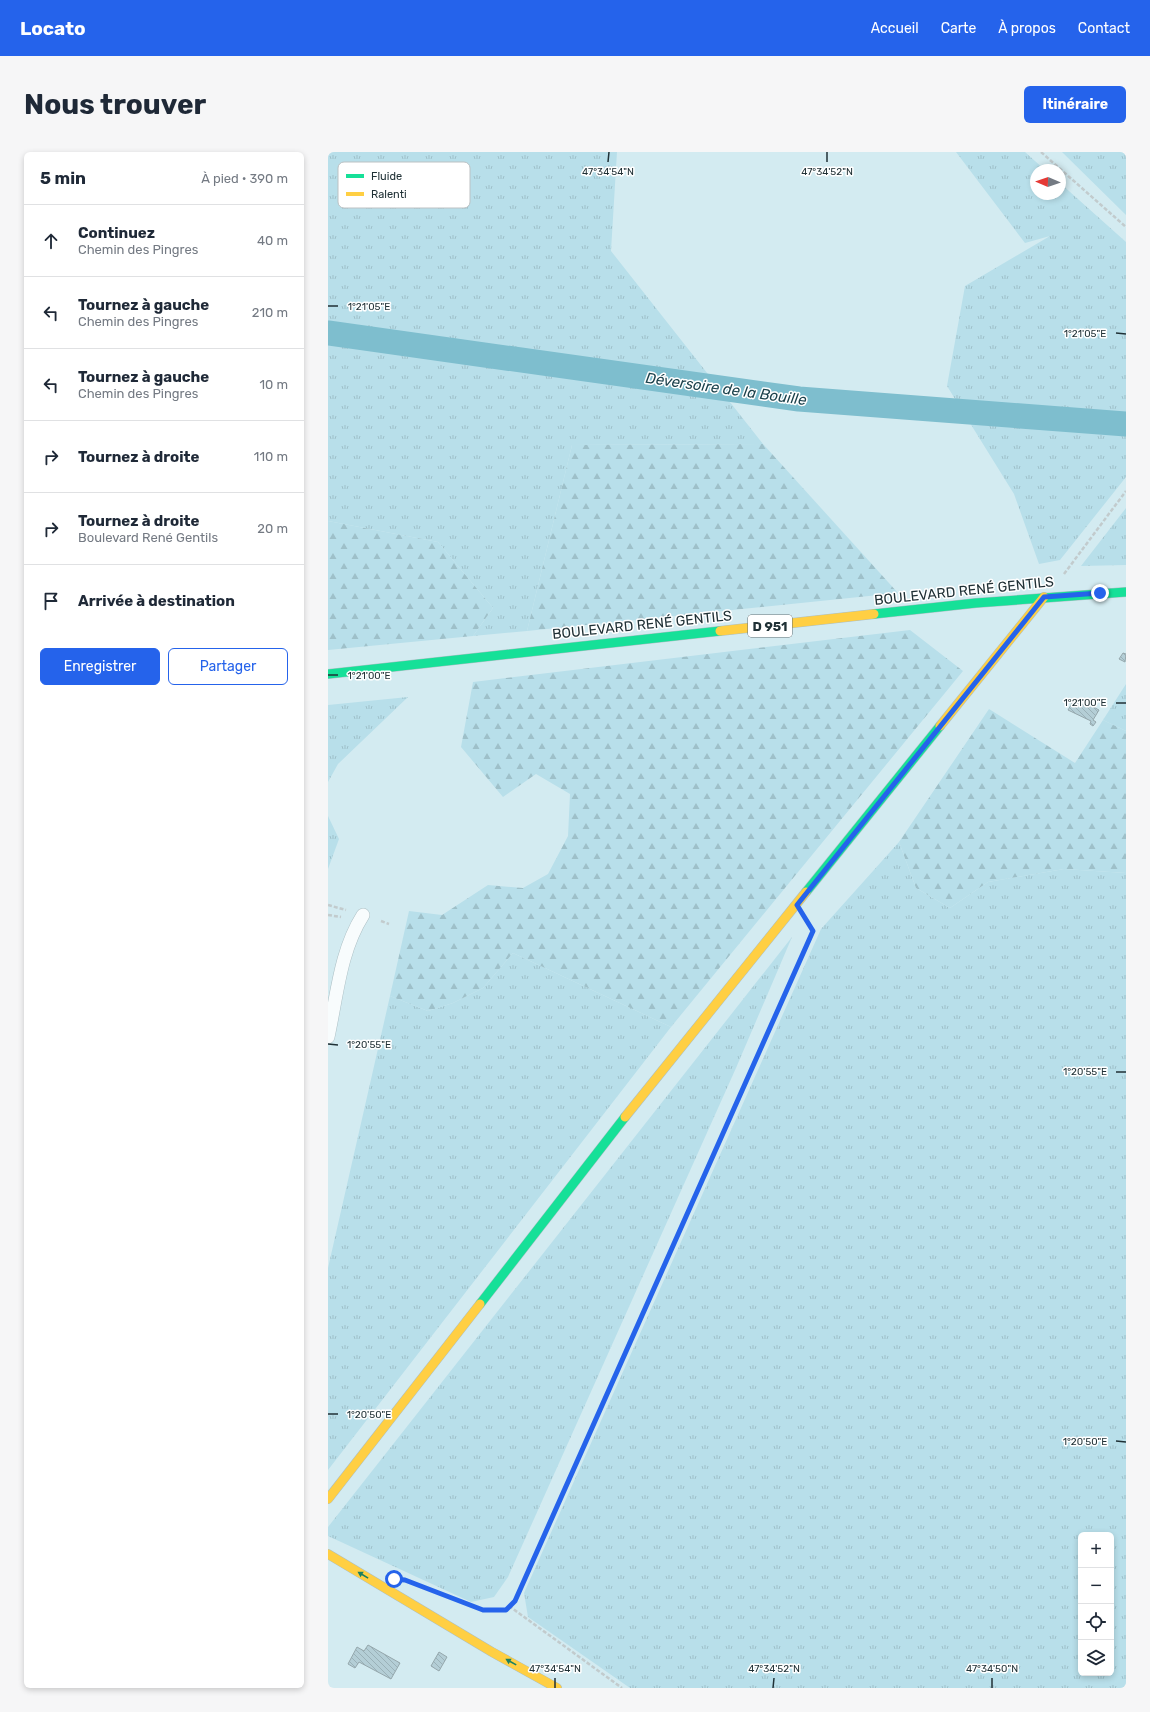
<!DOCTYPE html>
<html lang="fr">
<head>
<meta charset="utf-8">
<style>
  :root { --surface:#fff; --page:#f6f6f7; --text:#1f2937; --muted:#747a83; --line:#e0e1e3; --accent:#2563eb }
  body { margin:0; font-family:Rubik,sans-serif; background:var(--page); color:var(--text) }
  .controls { position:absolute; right:12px; bottom:12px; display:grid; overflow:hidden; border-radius:6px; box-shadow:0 2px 6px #0003 }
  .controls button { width:36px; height:36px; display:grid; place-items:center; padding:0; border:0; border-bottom:1px solid var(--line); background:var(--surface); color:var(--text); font:20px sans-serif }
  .compass { position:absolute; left:702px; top:12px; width:36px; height:36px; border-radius:50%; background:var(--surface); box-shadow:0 2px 6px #0003; rotate:272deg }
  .stop { position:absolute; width:12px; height:12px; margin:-9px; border:3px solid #2563eb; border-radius:50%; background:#fff }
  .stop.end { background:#2563eb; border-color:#fff; box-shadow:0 1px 4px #0008 }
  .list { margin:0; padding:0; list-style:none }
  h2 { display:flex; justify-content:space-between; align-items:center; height:52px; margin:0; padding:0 16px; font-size:17px }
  h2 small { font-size:13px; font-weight:400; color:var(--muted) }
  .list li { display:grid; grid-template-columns:26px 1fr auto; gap:12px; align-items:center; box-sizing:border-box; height:72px; padding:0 16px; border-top:1px solid var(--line) }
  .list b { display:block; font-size:15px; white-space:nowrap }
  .list p { margin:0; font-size:13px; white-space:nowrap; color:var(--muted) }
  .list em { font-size:13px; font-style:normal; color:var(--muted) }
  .actions { display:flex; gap:8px; padding:12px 16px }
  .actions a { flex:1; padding:9px 0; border:1px solid var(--accent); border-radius:6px; text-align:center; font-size:14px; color:var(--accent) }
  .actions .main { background:var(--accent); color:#fff }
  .icon { flex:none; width:22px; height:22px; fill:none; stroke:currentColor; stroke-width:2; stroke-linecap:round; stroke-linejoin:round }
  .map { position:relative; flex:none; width:798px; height:1536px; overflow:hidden; border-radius:6px }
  header { display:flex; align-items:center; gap:24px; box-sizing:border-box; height:56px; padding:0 20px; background:var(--accent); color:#fff }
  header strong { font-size:19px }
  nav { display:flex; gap:22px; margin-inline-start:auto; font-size:14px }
  .intro { display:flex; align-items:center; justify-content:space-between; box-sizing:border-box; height:96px; padding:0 24px }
  h1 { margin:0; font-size:28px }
  .button { padding:10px 18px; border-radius:6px; background:var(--accent); color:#fff; font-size:14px; font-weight:700 }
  main { display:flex; gap:24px; padding:0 24px }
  aside { flex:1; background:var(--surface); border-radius:6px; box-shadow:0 2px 6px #0003 }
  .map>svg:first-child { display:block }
  .grass { fill:url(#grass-tufts); fill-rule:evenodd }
  .forest { fill:url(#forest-firs) }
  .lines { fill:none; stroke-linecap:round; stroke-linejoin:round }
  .canal { stroke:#7ebece; stroke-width:25 }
  .building { fill:url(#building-back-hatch); stroke:#95a7ac }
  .lane-casing { stroke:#acbfc4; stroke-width:14 }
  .fast-casing { stroke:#acbfc4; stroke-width:10 }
  .slow-casing { stroke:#acbfc4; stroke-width:10 }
  .path { stroke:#c2cbcd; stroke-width:2.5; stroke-dasharray:4 2; stroke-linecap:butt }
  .lane { stroke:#f8fcfd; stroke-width:13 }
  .fast { stroke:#16e098; stroke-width:9 }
  .slow { stroke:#ffcf43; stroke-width:9 }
  .oneway { fill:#1c8062 }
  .route { stroke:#2563eb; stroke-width:5 }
  .ticks { fill:none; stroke:#203136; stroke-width:1.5 }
  .labels { text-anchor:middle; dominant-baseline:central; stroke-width:3; stroke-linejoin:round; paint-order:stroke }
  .shield { fill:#fff; stroke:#636f72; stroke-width:1 }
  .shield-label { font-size:13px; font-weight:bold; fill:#203136 }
  .street-label { font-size:14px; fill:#203136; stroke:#fff }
  .water-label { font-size:15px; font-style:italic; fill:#1c424c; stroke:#fff }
  .key { fill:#fff; stroke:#bcc1c3; stroke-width:1 }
  .key-label { font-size:11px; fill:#203136 }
  .ticks-label { font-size:10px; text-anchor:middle; fill:#203136; stroke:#fff; stroke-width:3; stroke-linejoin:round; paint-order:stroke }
</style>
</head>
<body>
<header>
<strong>Locato</strong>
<nav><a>Accueil</a><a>Carte</a><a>À propos</a><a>Contact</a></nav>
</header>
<div class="intro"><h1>Nous trouver</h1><a class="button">Itinéraire</a></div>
<main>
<aside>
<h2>5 min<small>À pied · 390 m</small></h2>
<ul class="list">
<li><svg class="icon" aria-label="ahead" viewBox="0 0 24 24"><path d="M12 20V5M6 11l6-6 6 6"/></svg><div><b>Continuez</b><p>Chemin des Pingres</p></div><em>40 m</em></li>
<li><svg class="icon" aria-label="left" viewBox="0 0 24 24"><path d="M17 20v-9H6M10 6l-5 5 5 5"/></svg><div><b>Tournez à gauche</b><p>Chemin des Pingres</p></div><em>210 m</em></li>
<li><svg class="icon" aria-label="left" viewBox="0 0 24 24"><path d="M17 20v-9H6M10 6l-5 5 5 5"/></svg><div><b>Tournez à gauche</b><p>Chemin des Pingres</p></div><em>10 m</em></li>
<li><svg class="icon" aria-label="right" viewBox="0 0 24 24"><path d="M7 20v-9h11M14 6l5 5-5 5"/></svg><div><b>Tournez à droite</b></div><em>110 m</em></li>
<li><svg class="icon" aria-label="right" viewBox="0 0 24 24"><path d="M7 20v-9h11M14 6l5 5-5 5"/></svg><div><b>Tournez à droite</b><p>Boulevard René Gentils</p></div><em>20 m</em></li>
<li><svg class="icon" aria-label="arrive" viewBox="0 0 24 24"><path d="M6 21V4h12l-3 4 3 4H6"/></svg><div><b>Arrivée à destination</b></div></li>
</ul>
<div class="actions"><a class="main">Enregistrer</a><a>Partager</a></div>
</aside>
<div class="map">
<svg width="798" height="1536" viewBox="0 0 798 1536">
  <defs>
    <pattern id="grass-tufts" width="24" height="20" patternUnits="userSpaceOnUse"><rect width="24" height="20" fill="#b8dfea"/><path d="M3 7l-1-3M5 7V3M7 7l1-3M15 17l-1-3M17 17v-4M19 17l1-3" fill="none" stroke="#9ec0c9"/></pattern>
    <pattern id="forest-firs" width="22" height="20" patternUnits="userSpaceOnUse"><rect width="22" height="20" fill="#b8dfea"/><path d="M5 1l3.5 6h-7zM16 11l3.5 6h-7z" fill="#9ec0c9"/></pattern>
    <pattern id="building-back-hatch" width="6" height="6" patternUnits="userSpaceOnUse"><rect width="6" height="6" fill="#b4ced6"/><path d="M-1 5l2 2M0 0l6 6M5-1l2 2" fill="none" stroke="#9ab1b8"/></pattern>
  </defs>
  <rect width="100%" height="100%" fill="#d3ebf1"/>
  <g class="grass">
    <polygon points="0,0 289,0 283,99 435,292 244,293 199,479 145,484 165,456 110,390 0,369"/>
    <polygon points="628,0 697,0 717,18 708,18 708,42 732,42 732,31 798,90 798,325 732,408 711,412 686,342 619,234 637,134 722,84 697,91"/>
    <polygon points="734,0 798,0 798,63"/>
    <polygon points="798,356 798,413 753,414"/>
    <polygon points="798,532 798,579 775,568"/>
    <polygon points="80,545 10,612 0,630 0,553"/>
    <polygon points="0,664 11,687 0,717"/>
    <path d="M571 690 588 736 622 756 660 730 736 717 798 721V1536H302L200 1465 196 1441 493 777ZM753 1383H783V1521H753Z"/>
    <polygon points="464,785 408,916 180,1425 166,1445 143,1450 0,1384 0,1375"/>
    <polygon points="185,801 343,875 0,1318 0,1116 62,844 100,859 125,851 155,836"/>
  </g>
  <g class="forest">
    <polygon points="435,292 570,441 199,479 244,293"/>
    <polygon points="0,369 110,390 165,456 145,484 0,498"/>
    <polygon points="582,478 635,519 343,875 185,801 155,836 125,851 100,859 62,844 81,759 114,763 160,733 195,736 220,722 240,684 242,642 208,622 175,645 133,595 145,530"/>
    <polygon points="661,557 747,611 775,568 798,579 798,721 736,717 660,730 622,756 588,736 571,690"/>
  </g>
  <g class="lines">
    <polyline class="canal" points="0,181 471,247 798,272"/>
  </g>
  <g class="building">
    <polygon points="795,501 798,502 797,510 791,507"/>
    <polygon points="746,548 757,554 758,551 771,558 765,568 768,570 765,574 762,572 763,569 740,558"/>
    <polygon points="40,1493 72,1511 63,1527 31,1510 27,1516 20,1512 29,1495 36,1499"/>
    <polygon points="111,1500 119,1505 111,1519 103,1514"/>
  </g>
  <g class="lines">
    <g class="lane-casing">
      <path id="lane" d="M0 885C9 844 12 799 35 763"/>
    </g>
    <g class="fast-casing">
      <g id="fast">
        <polyline points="546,462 648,451 798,440"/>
        <polyline points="0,522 392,479"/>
        <polyline points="478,740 612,574"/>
        <polyline points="152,1152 297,965"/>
      </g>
    </g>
    <g class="slow-casing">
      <g id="slow">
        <polyline points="392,479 546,462"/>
        <polyline points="612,574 716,445"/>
        <polyline points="297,965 478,740"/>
        <polyline points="0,1347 152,1152"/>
        <polyline points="0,1402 164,1500 229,1536"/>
      </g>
    </g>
    <g class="path">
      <polyline points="713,0 798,75"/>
      <polyline points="736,422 798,339"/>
      <polyline points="0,753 18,758"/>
      <polyline points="0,763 13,765"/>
      <polyline points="53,769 61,772"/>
      <polyline points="119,1444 155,1458 178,1458 187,1449 485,779 482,774"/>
      <polyline points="181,1454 294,1536"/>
    </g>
    <use href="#lane" class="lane"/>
    <use href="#fast" class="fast"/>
    <use href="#slow" class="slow"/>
  </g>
  <defs><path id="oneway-solid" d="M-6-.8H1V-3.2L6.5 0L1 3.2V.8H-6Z"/></defs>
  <g class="oneway">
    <use href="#oneway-solid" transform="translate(35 1423) rotate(-149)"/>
    <use href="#oneway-solid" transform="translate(183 1510) rotate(-151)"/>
  </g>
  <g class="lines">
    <polyline class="route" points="66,1427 77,1428 155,1458 178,1458 187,1449 485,779 469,753 716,445 772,441"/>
  </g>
  <path class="ticks" d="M280 10 281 0M499 10V0M0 154H10M788 181 798 182M0 523H10M788 551H798M0 892 10 893M788 920H798M0 1262H10M788 1289 798 1290M227 1536V1526M445 1536 446 1526M664 1536V1526"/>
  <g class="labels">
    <rect class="shield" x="420" y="463" width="44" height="22" rx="3"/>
    <g class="shield-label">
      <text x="442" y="474">D 951</text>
    </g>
    <g class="street-label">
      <text transform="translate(636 439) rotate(-6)">BOULEVARD RENÉ GENTILS</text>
      <text transform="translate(314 473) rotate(-6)">BOULEVARD RENÉ GENTILS</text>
    </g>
    <g class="water-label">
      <text transform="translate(398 237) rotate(8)">Déversoire de la Bouille</text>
    </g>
  </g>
  <rect x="10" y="10" width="132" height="46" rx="6" class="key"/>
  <rect x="18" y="22" width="18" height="4" fill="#16e098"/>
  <rect x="18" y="40" width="18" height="4" fill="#ffcf43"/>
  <g class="key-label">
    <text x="43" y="28">Fluide</text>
    <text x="43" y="46">Ralenti</text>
  </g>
  <g class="ticks-label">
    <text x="280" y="23">47°34'54"N</text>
    <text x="499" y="23">47°34'52"N</text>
    <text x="41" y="158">1°21'05"E</text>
    <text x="757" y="185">1°21'05"E</text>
    <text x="41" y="527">1°21'00"E</text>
    <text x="757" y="554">1°21'00"E</text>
    <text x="41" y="896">1°20'55"E</text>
    <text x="757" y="923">1°20'55"E</text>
    <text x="41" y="1266">1°20'50"E</text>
    <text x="757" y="1293">1°20'50"E</text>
    <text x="227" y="1520">47°34'54"N</text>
    <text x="446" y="1520">47°34'52"N</text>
    <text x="664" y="1520">47°34'50"N</text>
  </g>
</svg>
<div class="controls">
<button>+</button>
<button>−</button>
<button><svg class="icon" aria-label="locate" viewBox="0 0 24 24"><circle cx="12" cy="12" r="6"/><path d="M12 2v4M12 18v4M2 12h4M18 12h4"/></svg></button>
<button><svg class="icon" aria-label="layers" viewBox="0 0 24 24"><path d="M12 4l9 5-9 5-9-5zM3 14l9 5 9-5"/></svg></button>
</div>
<svg class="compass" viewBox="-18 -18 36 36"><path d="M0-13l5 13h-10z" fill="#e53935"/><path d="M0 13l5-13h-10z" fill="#747a83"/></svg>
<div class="stop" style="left:66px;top:1427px"></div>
<div class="stop end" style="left:772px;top:441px"></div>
</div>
</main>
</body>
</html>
